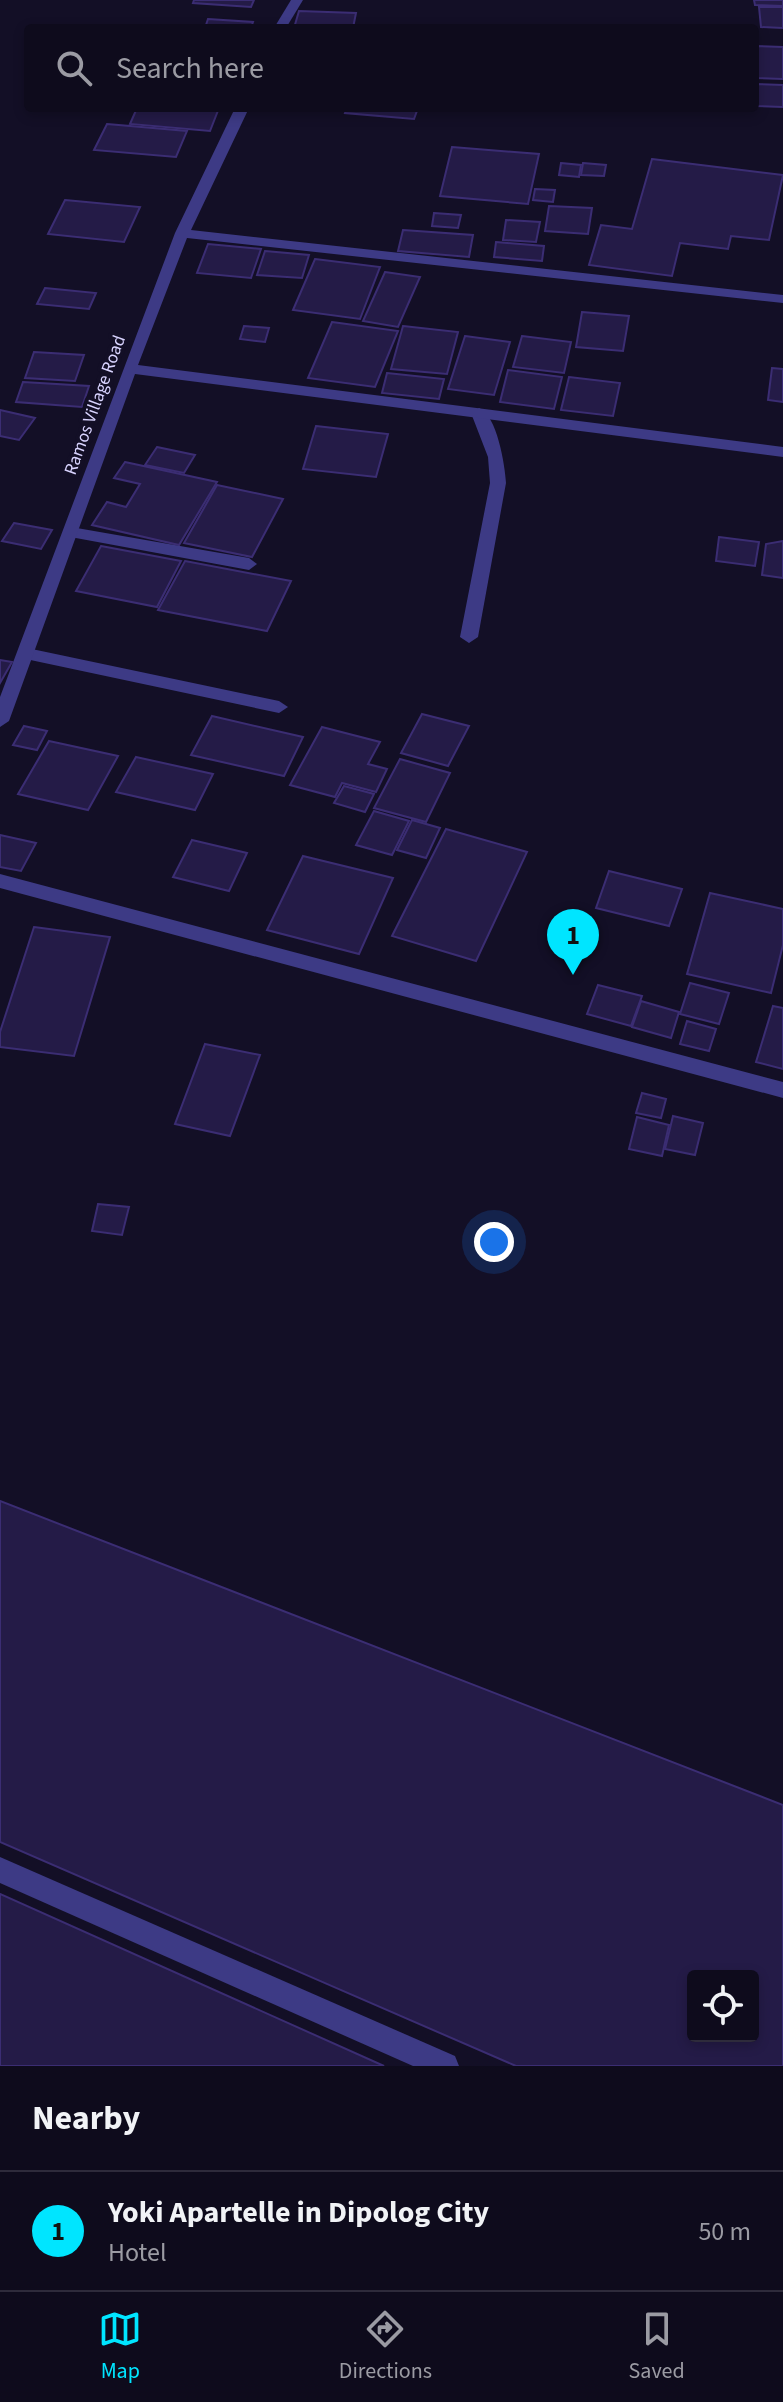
<!DOCTYPE html>
<html lang="en">
<head>
<meta charset="utf-8">
<style>
  :root { --surface:#0e0b1c; --page:#1c1929; --text:#f1f3f6; --muted:#9b9ba3; --line:#2e2b3b; --accent:#00e5ff }
  body { margin:0; font-family:"Source Sans 3",sans-serif; background:var(--page); color:var(--text) }
  .controls { position:absolute; right:24px; bottom:24px; display:grid; overflow:hidden; border-radius:8px; box-shadow:0 4px 12px #0003 }
  .controls button { width:72px; height:72px; display:grid; place-items:center; padding:0; border:0; border-bottom:2px solid var(--line); background:var(--surface); color:var(--text); font:40px sans-serif }
  .you { position:absolute; left:494px; top:1242px; width:28px; height:28px; margin:-20px; border:6px solid #fff; border-radius:50%; background:#1a73e8; box-shadow:0 0 0 12px #1a73e833 }
  .badge { display:grid; place-items:center; width:52px; height:52px; border-radius:50%; background:var(--accent); color:#111; font-size:26px; font-weight:700 }
  .pin { position:absolute; translate:-50% -66px; filter:drop-shadow(0 2px 4px #0008) }
  .pin::after { content:''; position:absolute; top:42px; width:28px; height:24px; background:inherit; clip-path:polygon(0 0,100% 0,50% 100%) }
  .list { margin:0; padding:0; list-style:none }
  h2 { display:flex; justify-content:space-between; align-items:center; height:104px; margin:0; padding:0 32px; font-size:34px }
  h2 small { font-size:26px; font-weight:400; color:var(--muted) }
  .list li { display:grid; grid-template-columns:52px 1fr auto; gap:24px; align-items:center; box-sizing:border-box; height:120px; padding:0 32px; border-top:2px solid var(--line) }
  .list b { display:block; font-size:30px; white-space:nowrap }
  .list p { margin:0; font-size:26px; white-space:nowrap; color:var(--muted) }
  .list em { font-size:26px; font-style:normal; color:var(--muted) }
  .icon { flex:none; width:44px; height:44px; fill:none; stroke:currentColor; stroke-width:2; stroke-linecap:round; stroke-linejoin:round }
  .map { position:relative; flex:none; width:783px; height:2066px; overflow:hidden }
  .search { position:absolute; background:var(--surface); box-shadow:0 4px 12px #0003; left:24px; right:24px; top:24px; height:88px; display:flex; align-items:center; gap:20px; box-sizing:border-box; padding:0 28px; border-radius:8px; color:var(--muted); font-size:30px }
  .sheet { height:224px; background:var(--surface) }
  nav { display:flex; justify-content:space-around; align-items:center; box-sizing:border-box; height:112px; border-top:2px solid var(--line); background:var(--surface); font-size:22px; color:var(--muted) }
  nav a { display:grid; justify-items:center; gap:4px }
  nav .on { color:var(--accent) }
  .map>svg:first-child { display:block }
  .building { fill:#241b47; stroke:#3b2d73; stroke-width:2; fill-rule:evenodd }
  .lines { fill:none; stroke-linecap:round; stroke-linejoin:round }
  .lane { fill:#3d3a85; fill-rule:evenodd }
  .street { fill:#3d3a85; fill-rule:evenodd }
  .labels { text-anchor:middle; dominant-baseline:central; stroke-width:8; stroke-linejoin:round; paint-order:stroke }
  .far-street-label { font-size:18px; fill:#d9d4ff; stroke:#130f26 }
</style>
</head>
<body>
<div class="map">
<svg width="783" height="2066" viewBox="0 0 783 2066">
  <rect width="100%" height="100%" fill="#130f26"/>
  <g class="building">
    <polygon points="194,0 254,0 251,7 193,3"/>
    <polygon points="754,0 783,0 783,6 755,5"/>
    <polygon points="759,7 783,7 783,28 761,27"/>
    <polygon points="299,11 356,13 353,28 294,28"/>
    <polygon points="208,19 253,22 251,28 205,28"/>
    <polygon points="755,46 783,47 783,79 755,78"/>
    <polygon points="755,84 783,85 783,107 755,106"/>
    <polygon points="137,108 219,108 210,131 130,124"/>
    <polygon points="347,108 418,108 414,119 345,113"/>
    <polygon points="107,124 187,131 176,157 94,150"/>
    <polygon points="452,147 539,154 528,204 440,196"/>
    <polygon points="652,159 783,175 769,240 731,236 728,249 680,243 672,276 589,265 601,225 632,229"/>
    <polygon points="561,163 581,165 579,177 559,175"/>
    <polygon points="583,163 606,165 604,176 581,175"/>
    <polygon points="535,189 555,190 553,202 533,200"/>
    <polygon points="65,200 140,207 124,242 48,234"/>
    <polygon points="549,206 592,208 588,234 545,231"/>
    <polygon points="434,213 461,215 458,228 432,226"/>
    <polygon points="506,220 540,222 536,242 503,240"/>
    <polygon points="403,230 473,235 469,257 398,251"/>
    <polygon points="496,242 544,246 542,261 494,257"/>
    <polygon points="208,244 261,249 251,278 197,273"/>
    <polygon points="265,251 309,255 302,278 257,275"/>
    <polygon points="315,259 380,267 360,319 293,310"/>
    <polygon points="385,272 420,277 398,327 363,321"/>
    <polygon points="45,288 96,293 89,309 37,304"/>
    <polygon points="582,312 629,316 623,351 576,347"/>
    <polygon points="332,322 398,331 375,387 308,378"/>
    <polygon points="244,326 269,328 265,342 240,339"/>
    <polygon points="403,326 458,332 447,374 391,369"/>
    <polygon points="465,336 510,342 494,395 448,389"/>
    <polygon points="522,336 571,342 564,373 513,367"/>
    <polygon points="34,352 84,355 75,381 25,378"/>
    <polygon points="772,368 783,369 783,402 768,400"/>
    <polygon points="508,370 562,377 554,409 500,402"/>
    <polygon points="387,373 444,379 439,399 382,393"/>
    <polygon points="569,377 620,383 613,416 561,410"/>
    <polygon points="23,382 89,386 82,407 16,402"/>
    <polygon points="0,410 35,418 19,440 0,436"/>
    <polygon points="316,426 388,434 376,477 303,469"/>
    <polygon points="157,447 195,455 184,473 145,465"/>
    <polygon points="125,462 217,482 179,545 92,525 107,502 126,507 140,484 114,478"/>
    <polygon points="217,485 283,499 252,557 184,543"/>
    <polygon points="14,523 52,530 41,549 2,541"/>
    <polygon points="719,537 759,542 755,566 716,561"/>
    <polygon points="783,541 783,578 762,575 766,544"/>
    <polygon points="101,546 181,561 157,607 76,591"/>
    <polygon points="185,561 291,581 267,631 158,610"/>
    <polygon points="0,660 12,662 0,683"/>
    <polygon points="422,714 469,726 448,766 401,753"/>
    <polygon points="212,716 303,737 284,776 191,755"/>
    <polygon points="24,726 47,731 37,750 13,745"/>
    <polygon points="322,727 380,742 368,764 387,769 376,792 342,783 335,797 290,785"/>
    <polygon points="49,741 118,756 88,810 18,794"/>
    <polygon points="136,757 213,774 195,810 116,792"/>
    <polygon points="400,759 450,773 426,822 374,808"/>
    <polygon points="344,786 374,794 365,812 334,803"/>
    <polygon points="374,811 409,821 392,855 356,845"/>
    <polygon points="412,820 440,828 426,858 397,850"/>
    <polygon points="446,829 527,852 476,961 392,936"/>
    <polygon points="0,835 36,843 21,871 0,867"/>
    <polygon points="192,840 247,853 229,891 173,877"/>
    <polygon points="303,856 393,878 359,954 267,930"/>
    <polygon points="609,871 682,889 669,926 596,908"/>
    <polygon points="710,893 783,909 783,945 771,993 687,974"/>
    <polygon points="34,927 110,937 74,1056 0,1047 0,1032"/>
    <polygon points="690,983 729,993 719,1024 680,1014"/>
    <polygon points="598,985 642,996 631,1026 587,1014"/>
    <polygon points="641,1001 679,1012 671,1038 632,1027"/>
    <polygon points="773,1006 783,1008 783,1069 756,1062"/>
    <polygon points="687,1021 716,1029 709,1051 680,1044"/>
    <polygon points="205,1044 260,1055 230,1136 175,1124"/>
    <polygon points="642,1093 666,1099 661,1118 636,1113"/>
    <polygon points="673,1116 703,1123 695,1155 665,1149"/>
    <polygon points="637,1117 669,1125 662,1156 629,1149"/>
    <polygon points="98,1204 129,1207 122,1235 92,1231"/>
    <path d="M0 1501 783 1805V2066H516L0 1842ZM693 1976H753V2036H693Z"/>
    <polygon points="0,1894 384,2066 0,2066"/>
  </g>
  <g class="lines">
    <g class="lane">
      <path d="M479 408C497 415 505 465 506 483L478 637 469 643 460 637 490 483 488 457 471 413Z"/>
      <polygon points="71,527 249,558 257,564 249,570 65,536 63,532"/>
      <polygon points="27,648 279,701 288,707 279,713 21,658 18,654"/>
      <polygon points="0,1857 455,2056 459,2066 413,2066 0,1883"/>
    </g>
    <g class="street">
      <polygon points="291,0 303,0 286,28 274,28"/>
      <polygon points="235,108 249,108 191,230 783,295 783,303 187,238 138,365 783,447 783,457 135,374 9,721 0,727 0,697 175,233"/>
      <polygon points="0,874 783,1082 783,1098 0,888"/>
    </g>
  </g>
  <g class="labels">
    <g class="far-street-label">
      <text transform="translate(95 405) rotate(-70)">Ramos Village Road</text>
    </g>
  </g>
</svg>
<div class="controls">
<button><svg class="icon" aria-label="locate" viewBox="0 0 24 24"><circle cx="12" cy="12" r="6"/><path d="M12 2v4M12 18v4M2 12h4M18 12h4"/></svg></button>
</div>
<div class="you"></div>
<div class="pin badge" style="left:573px;top:975px">1</div>
<div class="search"><svg class="icon" aria-label="search" viewBox="0 0 24 24"><circle cx="10" cy="10" r="6"/><path d="M15 15l6 6"/></svg>Search here</div>
</div>
<section class="sheet">
<h2>Nearby<small></small></h2>
<ul class="list">
<li><span class="badge">1</span><div><b>Yoki Apartelle in Dipolog City</b><p>Hotel</p></div><em>50 m</em></li>
</ul>
</section>
<nav>
<a class="on"><svg class="icon" aria-label="map" viewBox="0 0 24 24"><path d="M3 6l6-2 6 2 6-2v14l-6 2-6-2-6 2zM9 4v14M15 6v14"/></svg>Map</a>
<a><svg class="icon" aria-label="directions" viewBox="0 0 24 24"><path d="M12 3l9 9-9 9-9-9zM9 14v-3h6M13 9l2 2-2 2"/></svg>Directions</a>
<a><svg class="icon" aria-label="saved" viewBox="0 0 24 24"><path d="M7 4h10v16l-5-4-5 4z"/></svg>Saved</a>
</nav>
</body>
</html>
